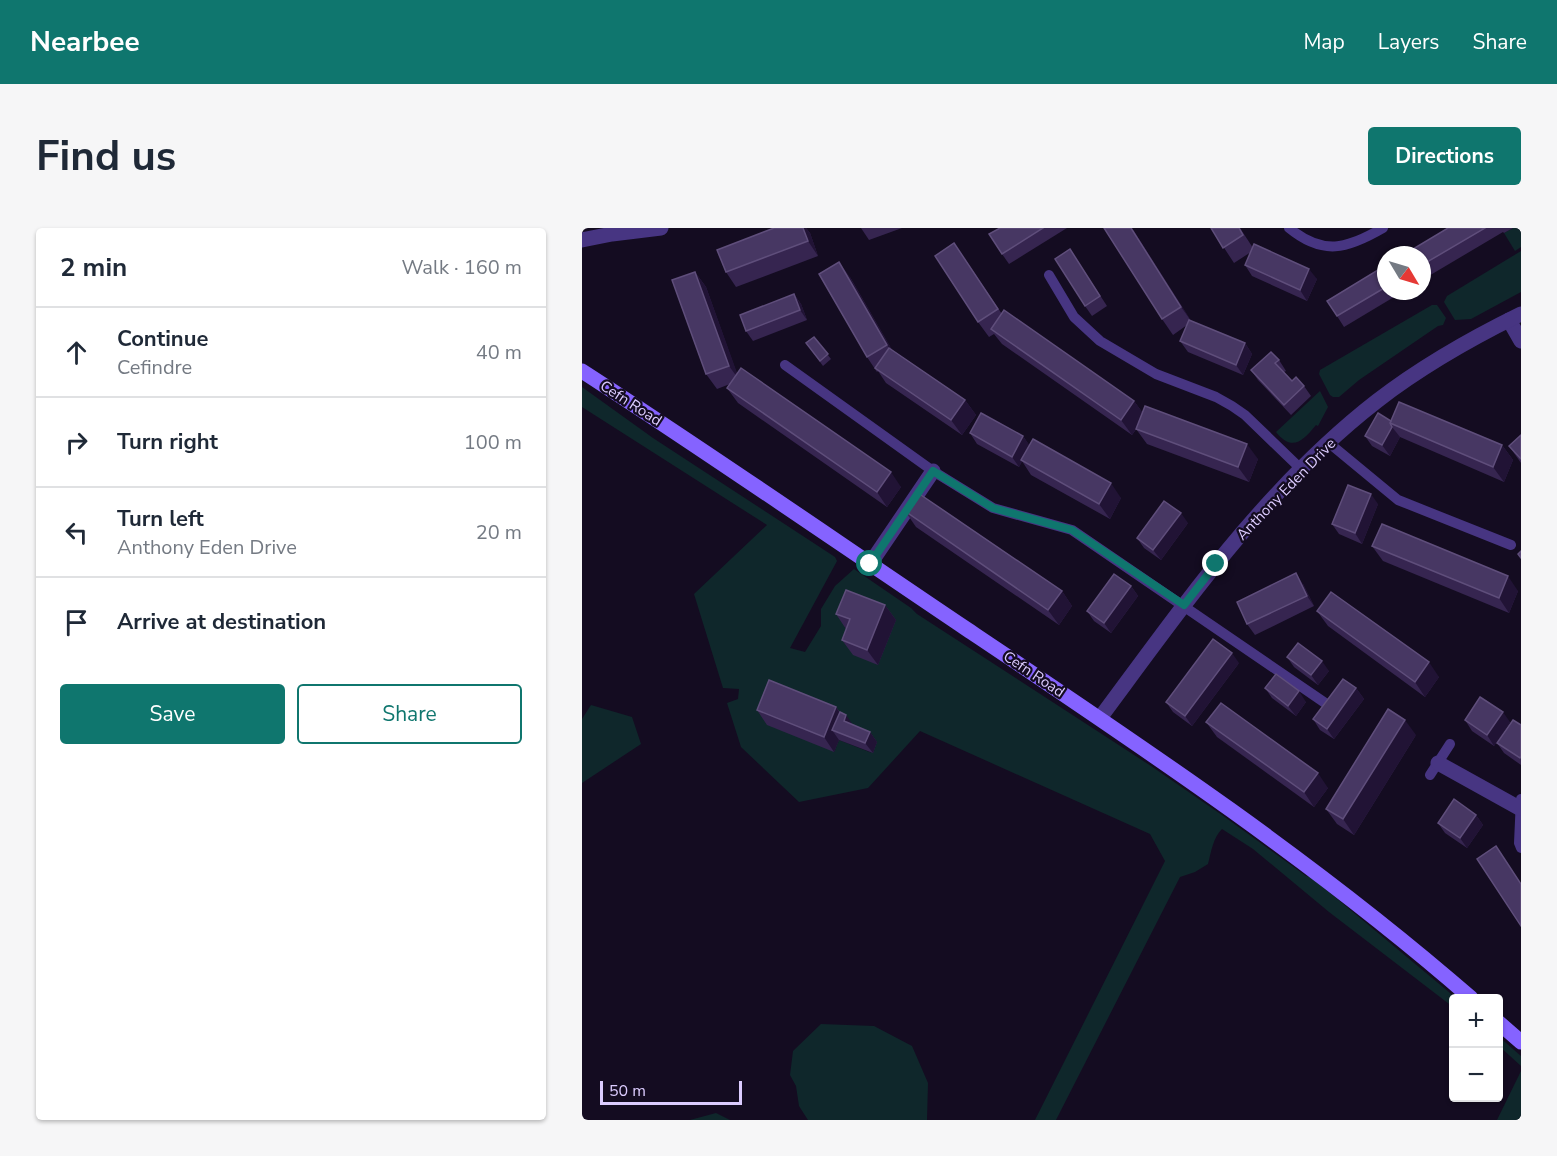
<!DOCTYPE html>
<html lang="en">
<head>
<meta charset="utf-8">
<style>
  :root { --surface:#fff; --page:#f6f6f7; --text:#1f2937; --muted:#747a83; --line:#e0e1e3; --accent:#0f766e }
  body { margin:0; font-family:"Nunito Sans",sans-serif; background:var(--page); color:var(--text) }
  .controls { position:absolute; right:18px; bottom:18px; display:grid; overflow:hidden; border-radius:6px; box-shadow:0 2px 4px #0004 }
  .controls button { width:54px; height:54px; display:grid; place-items:center; padding:0; border:0; border-bottom:2px solid var(--line); background:var(--surface); color:var(--text); font:30px sans-serif }
  .compass { position:absolute; left:795px; top:18px; width:54px; height:54px; border-radius:50%; background:var(--surface); box-shadow:0 2px 4px #0004; rotate:128deg }
  .scale { position:absolute; left:18px; bottom:15px; width:142px; box-sizing:border-box; padding-left:6px; border:3px solid #dcccff; border-top:0; font-size:16px; line-height:21px; white-space:nowrap; color:#dcccff; -webkit-text-stroke:4px #140c21; paint-order:stroke }
  .stop { position:absolute; width:18px; height:18px; margin:-14px; border:4px solid #0f766e; border-radius:50%; background:#fff }
  .stop.end { background:#0f766e; border-color:#fff; box-shadow:0 2px 6px #0008 }
  .list { margin:0; padding:0; list-style:none }
  h2 { display:flex; justify-content:space-between; align-items:center; height:78px; margin:0; padding:0 24px; font-size:26px }
  h2 small { font-size:20px; font-weight:400; color:var(--muted) }
  .list li { display:grid; grid-template-columns:39px 1fr auto; gap:18px; align-items:center; box-sizing:border-box; height:90px; padding:0 24px; border-top:2px solid var(--line) }
  .list b { display:block; font-size:22px; white-space:nowrap }
  .list p { margin:0; font-size:20px; white-space:nowrap; color:var(--muted) }
  .list em { font-size:20px; font-style:normal; color:var(--muted) }
  .actions { display:flex; gap:12px; padding:18px 24px }
  .actions a { flex:1; padding:14px 0; border:2px solid var(--accent); border-radius:6px; text-align:center; font-size:21px; color:var(--accent) }
  .actions .main { background:var(--accent); color:#fff }
  .icon { flex:none; width:33px; height:33px; fill:none; stroke:currentColor; stroke-width:2; stroke-linecap:round; stroke-linejoin:round }
  .map { position:relative; flex:none; width:939px; height:892px; overflow:hidden; border-radius:6px }
  header { display:flex; align-items:center; gap:36px; box-sizing:border-box; height:84px; padding:0 30px; background:var(--accent); color:#fff }
  header strong { font-size:28px }
  nav { display:flex; gap:33px; margin-inline-start:auto; font-size:21px }
  .intro { display:flex; align-items:center; justify-content:space-between; box-sizing:border-box; height:144px; padding:0 36px }
  h1 { margin:0; font-size:42px }
  .button { padding:15px 27px; border-radius:6px; background:var(--accent); color:#fff; font-size:21px; font-weight:700 }
  main { display:flex; gap:36px; padding:0 36px }
  aside { flex:1; background:var(--surface); border-radius:6px; box-shadow:0 2px 4px #0004 }
  .map>svg:first-child { display:block }
  .green { fill:#0f272b; fill-rule:evenodd }
  .lines { fill:none; stroke-linecap:round; stroke-linejoin:round }
  .lane { stroke:#473582; stroke-width:10 }
  .street { stroke:#473582; stroke-width:15 }
  .secondary { stroke:#8563ff; stroke-width:15 }
  .wall { fill:#362550 }
  .shaded-wall { fill:#211335 }
  .building { fill:#473763; stroke:#5f4e7b; stroke-width:1.5 }
  .route { stroke:#0f766e; stroke-width:8 }
  .labels { text-anchor:middle; dominant-baseline:central; stroke-width:4.5; stroke-linejoin:round; paint-order:stroke }
  .street-label { font-size:15px; fill:#dcccff; stroke:#140c21 }
</style>
</head>
<body>
<header>
<strong>Nearbee</strong>
<nav><a>Map</a><a>Layers</a><a>Share</a></nav>
</header>
<div class="intro"><h1>Find us</h1><a class="button">Directions</a></div>
<main>
<aside>
<h2>2 min<small>Walk · 160 m</small></h2>
<ul class="list">
<li><svg class="icon" aria-label="ahead" viewBox="0 0 24 24"><path d="M12 20V5M6 11l6-6 6 6"/></svg><div><b>Continue</b><p>Cefindre</p></div><em>40 m</em></li>
<li><svg class="icon" aria-label="right" viewBox="0 0 24 24"><path d="M7 20v-9h11M14 6l5 5-5 5"/></svg><div><b>Turn right</b></div><em>100 m</em></li>
<li><svg class="icon" aria-label="left" viewBox="0 0 24 24"><path d="M17 20v-9H6M10 6l-5 5 5 5"/></svg><div><b>Turn left</b><p>Anthony Eden Drive</p></div><em>20 m</em></li>
<li><svg class="icon" aria-label="arrive" viewBox="0 0 24 24"><path d="M6 21V4h12l-3 4 3 4H6"/></svg><div><b>Arrive at destination</b></div></li>
</ul>
<div class="actions"><a class="main">Save</a><a>Share</a></div>
</aside>
<div class="map">
<svg width="939" height="892" viewBox="0 0 939 892">
  <rect width="100%" height="100%" fill="#140c21"/>
  <g class="green">
    <polygon points="931,0 939,0 939,19 933,23 922,5"/>
    <polygon points="939,23 939,64 889,91 873,92 862,74 865,68"/>
    <polygon points="850,77 855,77 864,90 861,97 856,98 777,152 757,169 751,169 748,167 737,146 738,142"/>
    <path d="M0 159 71 210 253 329 255 333 208 420 223 424 239 398V381L253 358 272 341 329 380 335 386 569 538 640 587 724 648 729 649 874 770H872L871 779 747 684 671 621 640 601C631 610 629 624 626 636L613 644 598 649 474 892H453L583 633 568 606 338 503 286 560 217 574 159 519 145 475 156 471 157 461 141 460 112 366 185 297 0 179ZM198 467 290 525 257 512 252 524Z"/>
    <path d="M738 163 746 179 736 198 734 197C721 213 710 224 694 204Z"/>
    <polygon points="9,477 50,489 59,516 0,555 0,491"/>
    <polygon points="239,796 292,798 330,818 346,855 345,892 226,892 217,878 214,858 208,847 211,823"/>
    <polygon points="916,808 939,828 939,838 917,818"/>
    <polygon points="939,843 939,892 915,892"/>
    <polygon points="134,885 148,892 108,892"/>
  </g>
  <g class="lines">
    <g class="lane">
      <path d="M707 0C741 28 765 21 801 0"/>
      <polyline points="467,47 492,89 518,113 574,146 634,169 650,178 663,187 719,241"/>
      <polyline points="203,137 351,243 411,280 490,302 749,479"/>
      <polyline points="747,215 816,272 929,317"/>
      <polyline points="848,547 868,516"/>
      <polyline points="939,571 937,615 939,620"/>
    </g>
    <g class="street">
      <polyline points="0,12 30,6 79,0"/>
      <polyline points="927,92 939,113"/>
      <polyline points="288,336 351,243"/>
      <path d="M518 490C602 377 683 260 795 173 839 139 890 110 939 86"/>
      <polyline points="856,535 937,580"/>
    </g>
    <g class="secondary">
      <path d="M0 143C130 227 258 316 386 402 559 518 733 634 889 770"/>
      <polyline points="916,794 939,814"/>
    </g>
  </g>
  <g class="wall">
    <polygon points="192,0 224,0 228,5 236,28 154,59 144,44"/>
    <polygon points="279,0 320,0 287,12"/>
    <polygon points="418,0 485,0 427,36 420,26"/>
    <polygon points="550,0 609,93 663,115 670,126 661,147 606,124 598,113 605,97 591,107 580,91"/>
    <polygon points="629,0 658,0 671,20 735,51 725,73 670,48 663,37 669,24 652,35"/>
    <polygon points="866,0 931,0 922,5 921,4 840,52 840,27"/>
    <polygon points="372,15 420,86 552,173 560,184 676,231 667,254 565,216 554,201 555,200 550,207 420,116 412,106 407,109 396,94"/>
    <polygon points="488,21 525,78 510,88 503,78"/>
    <polygon points="804,37 804,63 822,63 762,99 755,88"/>
    <polygon points="113,44 124,59 155,146 319,259 305,279 156,175 145,160 148,156 135,161 124,146"/>
    <polygon points="268,49 310,122 383,172 394,187 380,207 304,155 296,143 295,144 285,129"/>
    <polygon points="212,66 219,76 225,92 171,113 164,103"/>
    <polygon points="232,109 249,131 241,138 224,115"/>
    <polygon points="697,132 704,143 702,144 710,153 722,158 729,168 709,187 676,152 669,142"/>
    <polygon points="809,193 920,217 931,232 922,254 818,209 808,228 790,218 783,208"/>
    <polygon points="388,205 441,208 447,217 539,270 528,291 449,247 440,233 437,239 395,216"/>
    <polygon points="939,207 939,235 927,218"/>
    <polygon points="796,276 780,316 757,306 750,296"/>
    <polygon points="323,283 480,363 490,378 477,397 334,299"/>
    <polygon points="606,295 579,332 562,320 555,310"/>
    <polygon points="790,318 936,363 927,385 801,333"/>
    <polygon points="721,356 732,378 673,407 665,396"/>
    <polygon points="549,358 556,368 529,405 512,393 505,383"/>
    <polygon points="303,377 314,392 296,437 271,427 260,412 264,401 254,386"/>
    <polygon points="735,383 857,449 843,469 746,398"/>
    <polygon points="705,429 747,443 736,457 712,439"/>
    <polygon points="657,435 610,498 591,484 584,474"/>
    <polygon points="683,460 724,474 714,488 690,470"/>
    <polygon points="774,460 782,471 752,511 738,502 731,491"/>
    <polygon points="254,479 258,484 271,497 288,504 295,514 291,525 257,512 252,524 185,497 175,482"/>
    <polygon points="883,492 928,494 912,518 890,503"/>
    <polygon points="624,494 746,560 732,579 635,509"/>
    <polygon points="939,497 939,537 922,525 915,515"/>
    <polygon points="834,507 772,607 755,596 744,581"/>
    <polygon points="894,587 901,597 885,620 863,605 856,595"/>
  </g>
  <g class="shaded-wall">
    <polygon points="221,0 224,0 228,5 236,28 226,13"/>
    <polygon points="549,0 550,0 610,94 599,79"/>
    <polygon points="257,34 268,49 316,132 305,117"/>
    <polygon points="727,41 735,51 725,73 718,62"/>
    <polygon points="113,44 124,59 158,153 147,138"/>
    <polygon points="212,66 219,76 225,92 218,82"/>
    <polygon points="663,115 670,126 661,147 654,137"/>
    <polygon points="383,172 394,187 380,207 369,192"/>
    <polygon points="552,173 563,188 550,207 539,192"/>
    <polygon points="810,199 818,209 808,228 800,217"/>
    <polygon points="441,208 448,218 439,232 440,233 437,239 430,229"/>
    <polygon points="665,216 676,231 667,254 656,239"/>
    <polygon points="920,217 931,232 922,254 911,239"/>
    <polygon points="309,244 319,259 305,279 295,264"/>
    <polygon points="529,255 539,270 528,291 517,276"/>
    <polygon points="789,266 796,276 780,316 773,305"/>
    <polygon points="599,285 606,295 579,332 571,322"/>
    <polygon points="714,345 721,356 732,378 725,368"/>
    <polygon points="926,348 936,363 927,385 917,370"/>
    <polygon points="549,358 556,368 529,405 522,395"/>
    <polygon points="480,363 490,378 477,397 466,382"/>
    <polygon points="303,377 314,392 296,437 285,422"/>
    <polygon points="650,425 657,435 610,498 603,488"/>
    <polygon points="740,433 747,443 736,457 729,447"/>
    <polygon points="847,434 857,449 843,469 833,454"/>
    <polygon points="774,460 782,471 752,511 745,501"/>
    <polygon points="717,463 724,474 714,488 706,478"/>
    <polygon points="254,479 262,491 264,487 271,497 250,502 257,512 252,524 242,509"/>
    <polygon points="921,484 928,494 912,518 905,507"/>
    <polygon points="823,492 834,507 772,607 761,591"/>
    <polygon points="288,504 295,514 291,525 283,515"/>
    <polygon points="736,545 746,560 732,579 722,564"/>
    <polygon points="894,587 901,597 885,620 878,610"/>
  </g>
  <g class="building">
    <polygon points="192,0 221,0 226,13 144,44 135,22"/>
    <polygon points="418,0 461,0 420,26 407,6"/>
    <polygon points="522,0 549,0 599,79 580,91"/>
    <polygon points="629,0 657,0 661,7 641,20"/>
    <polygon points="866,0 903,0 840,37 840,27 821,27"/>
    <polygon points="372,15 416,81 396,94 353,28"/>
    <polygon points="672,16 727,41 718,62 663,37"/>
    <polygon points="488,21 518,68 503,78 473,31"/>
    <polygon points="257,34 305,117 285,129 237,46"/>
    <polygon points="804,37 804,59 755,88 745,73"/>
    <polygon points="113,44 147,138 124,146 90,52"/>
    <polygon points="212,66 218,82 164,103 158,87"/>
    <polygon points="422,82 552,173 539,192 409,101"/>
    <polygon points="607,92 663,115 654,137 598,113"/>
    <polygon points="232,109 246,126 238,133 224,115"/>
    <polygon points="307,120 383,172 369,192 293,140"/>
    <polygon points="689,124 697,132 693,135 710,153 714,149 722,158 702,177 669,142"/>
    <polygon points="159,140 309,244 295,264 145,160"/>
    <polygon points="817,174 920,217 911,239 808,195"/>
    <polygon points="563,178 665,216 656,239 554,201"/>
    <polygon points="399,185 441,208 430,229 388,205"/>
    <polygon points="796,185 809,193 808,195 810,199 800,217 783,208"/>
    <polygon points="939,207 939,231 927,218"/>
    <polygon points="451,211 529,255 517,276 439,232"/>
    <polygon points="766,257 789,266 773,305 750,296"/>
    <polygon points="336,265 480,363 466,382 323,283"/>
    <polygon points="582,273 599,285 571,322 555,310"/>
    <polygon points="800,296 926,348 917,370 790,318"/>
    <polygon points="939,323 939,330 936,326"/>
    <polygon points="714,345 725,368 665,396 655,374"/>
    <polygon points="532,346 549,358 522,395 505,383"/>
    <polygon points="264,362 303,377 285,422 260,412 268,391 254,386"/>
    <polygon points="749,364 847,434 833,454 735,383"/>
    <polygon points="631,411 650,425 603,488 584,474"/>
    <polygon points="716,415 740,433 729,447 705,429"/>
    <polygon points="694,446 717,463 706,478 683,460"/>
    <polygon points="761,451 774,460 745,501 731,491"/>
    <polygon points="187,452 254,479 242,509 175,482"/>
    <polygon points="898,469 921,484 905,507 883,492"/>
    <polygon points="639,475 736,545 722,564 624,494"/>
    <polygon points="806,481 823,492 761,591 744,581"/>
    <polygon points="258,484 264,487 262,493 288,504 283,515 250,502"/>
    <polygon points="931,492 939,497 939,528 938,530 915,515"/>
    <polygon points="872,571 894,587 878,610 856,595"/>
    <polygon points="914,618 939,656 939,698 895,631"/>
  </g>
  <g class="lines">
    <polyline class="route" points="288,336 351,243 411,280 490,302 602,377 634,336"/>
  </g>
  <g class="labels">
    <g class="street-label">
      <text transform="translate(49 175) rotate(33)">Cefn Road</text>
      <text transform="translate(704 261) rotate(-46)">Anthony Eden Drive</text>
      <text transform="translate(452 446) rotate(34)">Cefn Road</text>
    </g>
  </g>
</svg>
<div class="controls">
<button>+</button>
<button>−</button>
</div>
<svg class="compass" viewBox="-18 -18 36 36"><path d="M0-13l5 13h-10z" fill="#e53935"/><path d="M0 13l5-13h-10z" fill="#747a83"/></svg>
<div class="scale">50 m</div>
<div class="stop" style="left:288px;top:336px"></div>
<div class="stop end" style="left:634px;top:336px"></div>
</div>
</main>
</body>
</html>
